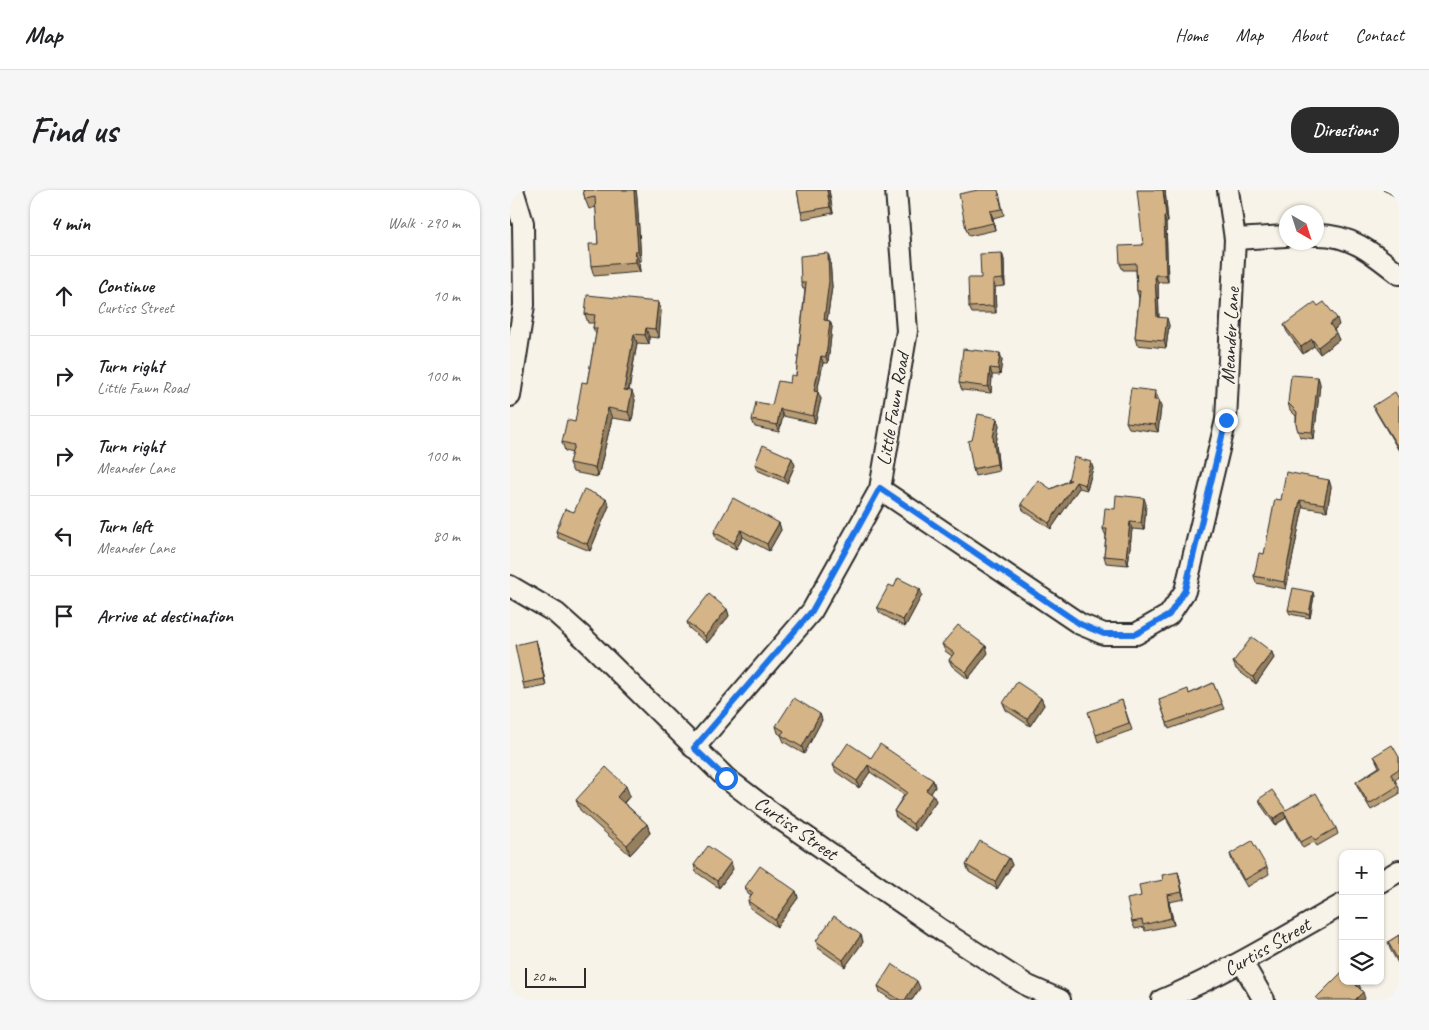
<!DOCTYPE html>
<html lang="en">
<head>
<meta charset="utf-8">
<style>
  :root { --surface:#fff; --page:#f6f6f6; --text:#202124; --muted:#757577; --line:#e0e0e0; --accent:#2b2b2b }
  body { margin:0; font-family:Caveat,sans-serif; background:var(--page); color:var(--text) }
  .controls { position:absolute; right:15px; bottom:15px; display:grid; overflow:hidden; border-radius:10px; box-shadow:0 1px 4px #0004 }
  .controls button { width:45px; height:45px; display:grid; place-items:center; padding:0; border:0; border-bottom:1px solid var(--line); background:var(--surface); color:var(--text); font:25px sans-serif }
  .compass { position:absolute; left:769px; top:15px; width:45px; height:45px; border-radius:50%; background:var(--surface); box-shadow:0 1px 4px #0004; rotate:141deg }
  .scale { position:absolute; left:15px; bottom:12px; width:61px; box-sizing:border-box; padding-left:5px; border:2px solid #2b2b2b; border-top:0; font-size:14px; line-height:18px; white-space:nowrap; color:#2b2b2b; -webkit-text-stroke:4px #f7f3e8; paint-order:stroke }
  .stop { position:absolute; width:15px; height:15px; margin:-11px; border:4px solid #1a73e8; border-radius:50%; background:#fff }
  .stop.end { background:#1a73e8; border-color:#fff; box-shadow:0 1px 5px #0008 }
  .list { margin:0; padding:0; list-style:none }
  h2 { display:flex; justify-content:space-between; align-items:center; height:65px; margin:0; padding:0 20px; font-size:21px }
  h2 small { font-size:16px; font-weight:400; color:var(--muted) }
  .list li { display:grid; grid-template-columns:32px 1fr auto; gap:15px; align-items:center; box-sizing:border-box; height:80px; padding:0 20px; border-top:1px solid var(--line) }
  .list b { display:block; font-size:19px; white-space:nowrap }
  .list p { margin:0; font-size:16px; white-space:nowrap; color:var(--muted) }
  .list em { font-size:16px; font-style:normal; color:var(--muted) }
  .icon { flex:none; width:28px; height:28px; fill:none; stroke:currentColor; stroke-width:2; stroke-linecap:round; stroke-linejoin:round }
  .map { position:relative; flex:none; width:889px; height:810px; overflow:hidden; border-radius:20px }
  header { display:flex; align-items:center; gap:30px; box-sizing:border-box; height:70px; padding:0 25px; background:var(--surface); border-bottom:1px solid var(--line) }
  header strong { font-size:24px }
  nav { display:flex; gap:28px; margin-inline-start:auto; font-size:18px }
  .intro { display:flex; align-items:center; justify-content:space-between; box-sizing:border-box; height:120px; padding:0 30px }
  h1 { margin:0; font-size:35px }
  .button { padding:12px 22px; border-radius:20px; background:var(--accent); color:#fff; font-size:18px; font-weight:700 }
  main { display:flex; gap:30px; padding:0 30px }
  aside { flex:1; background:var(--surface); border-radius:20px; box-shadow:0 1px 4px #0004 }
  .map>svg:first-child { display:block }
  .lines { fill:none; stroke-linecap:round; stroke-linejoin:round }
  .minor-casing { stroke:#2b2b2b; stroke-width:24 }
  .minor { stroke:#f7f3e8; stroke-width:20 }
  .wall { fill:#b79c75; stroke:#2b2b2b }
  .shaded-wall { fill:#957f5f; stroke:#2b2b2b }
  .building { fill:#d5b588; stroke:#2b2b2b }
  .route { stroke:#1a73e8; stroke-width:6 }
  .labels { text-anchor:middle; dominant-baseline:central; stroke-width:4.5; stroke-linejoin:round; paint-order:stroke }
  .street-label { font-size:20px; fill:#2b2b2b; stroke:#f7f3e8 }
</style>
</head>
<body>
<header>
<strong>Map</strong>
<nav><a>Home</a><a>Map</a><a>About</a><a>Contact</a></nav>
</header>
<div class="intro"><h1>Find us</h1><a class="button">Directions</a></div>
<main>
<aside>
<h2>4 min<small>Walk · 290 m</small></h2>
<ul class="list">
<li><svg class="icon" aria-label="ahead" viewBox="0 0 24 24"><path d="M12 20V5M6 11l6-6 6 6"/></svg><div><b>Continue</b><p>Curtiss Street</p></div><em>10 m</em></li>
<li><svg class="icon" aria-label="right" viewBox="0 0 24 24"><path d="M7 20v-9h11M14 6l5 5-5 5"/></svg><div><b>Turn right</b><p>Little Fawn Road</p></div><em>100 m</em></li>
<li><svg class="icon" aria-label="right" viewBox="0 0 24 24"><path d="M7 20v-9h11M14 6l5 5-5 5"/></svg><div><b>Turn right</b><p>Meander Lane</p></div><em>100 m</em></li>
<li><svg class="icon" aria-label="left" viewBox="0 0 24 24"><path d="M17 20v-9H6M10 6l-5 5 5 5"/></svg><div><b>Turn left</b><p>Meander Lane</p></div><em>80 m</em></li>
<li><svg class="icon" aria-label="arrive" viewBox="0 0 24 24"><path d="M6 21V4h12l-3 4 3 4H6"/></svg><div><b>Arrive at destination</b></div></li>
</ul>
</aside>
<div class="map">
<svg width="889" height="810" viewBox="0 0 889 810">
  <rect width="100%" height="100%" fill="#f7f3e8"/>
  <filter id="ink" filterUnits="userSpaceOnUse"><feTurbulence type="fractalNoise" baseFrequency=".02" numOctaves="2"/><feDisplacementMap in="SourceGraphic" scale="10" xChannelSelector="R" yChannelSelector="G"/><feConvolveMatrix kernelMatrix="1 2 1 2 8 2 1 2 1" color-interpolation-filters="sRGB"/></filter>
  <g filter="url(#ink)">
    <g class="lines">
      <g class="minor-casing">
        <g id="minor">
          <path d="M806 45C841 44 864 64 889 84"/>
          <polyline points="725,49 776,46"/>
          <polyline points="0,206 14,115 13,33 3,0"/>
          <polyline points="370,299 570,434 594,444 626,444 659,425 675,401 716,230 725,49 718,0"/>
          <polyline points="0,396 46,423 73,447 216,588 266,626 437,744 518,796 550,810"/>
          <polyline points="184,558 302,421 370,299 397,141 386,0"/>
          <polyline points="870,692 889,681"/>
          <polyline points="732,772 754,810"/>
          <path d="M652 810C715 784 773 748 833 714"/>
        </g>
      </g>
      <use href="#minor" class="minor"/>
    </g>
    <g class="wall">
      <polygon points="73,0 126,0 127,8 131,71 129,71 130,82 84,86 81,76 88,54 86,17 79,19 75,9"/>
      <polygon points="287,0 319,0 323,23 293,29 291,22"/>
      <polygon points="655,0 658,32 656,33 658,92 648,92 649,128 659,135 656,158 627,155 625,148 629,108 627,101 626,80 613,80 610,74 633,55"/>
      <polygon points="873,0 889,0 889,8"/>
      <polygon points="489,3 494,25 483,28 485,40 459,46 456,39"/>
      <polygon points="318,63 320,70 322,97 317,131 320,131 322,137 318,173 313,173 307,202 311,209 305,233 273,226 269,242 245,237 242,230 262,215 286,186 295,99 293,99 291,93"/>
      <polygon points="492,63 494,70 495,96 485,97 486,123 462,123 459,117 471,88"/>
      <polygon points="148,112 151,121 149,148 139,147 139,154 127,153 119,201 125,210 122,231 102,228 88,287 63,282 59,273 62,263 55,261 52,252 65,232 77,193 86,144 83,138 84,133 78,133 75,124"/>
      <polygon points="774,135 829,135 824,140 829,150 810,164 804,156 793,164 777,142"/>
      <polygon points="492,170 490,185 482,185 481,203 452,200 449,193"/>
      <polygon points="808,187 810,194 804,249 790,247 786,234 786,226 780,220 778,213"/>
      <polygon points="648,208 647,210 651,217 648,242 619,238 616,232"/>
      <polygon points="889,209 889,261 866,222 863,216"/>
      <polygon points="489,235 486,254 489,281 465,286 463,279 462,250"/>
      <polygon points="245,274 285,275 277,293 247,280"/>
      <polygon points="583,278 577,300 569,298 541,339 513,320 511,314 541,299 558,291 558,290"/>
      <polygon points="819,290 821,297 817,321 793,317 776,399 746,393 744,386 754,364 771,310"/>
      <polygon points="96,309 99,316 80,361 48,348 46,341 64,322"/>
      <polygon points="636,314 634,340 622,339 618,375 596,373 594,366 596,346 593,339 605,319"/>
      <polygon points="269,333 271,340 259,361 233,347 226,359 206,349 204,342"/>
      <polygon points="384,397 412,405 395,437 370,423 367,417"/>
      <polygon points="804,406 800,428 780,424 778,420"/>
      <polygon points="217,419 219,426 197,453 179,438 177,432"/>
      <polygon points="432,454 478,463 458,489 442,476 439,470 442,466 435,461"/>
      <polygon points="28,457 36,496 15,500 13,493"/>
      <polygon points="764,468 746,494 726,479 723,472"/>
      <polygon points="703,493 714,519 659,539 649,510 679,504"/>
      <polygon points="531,508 534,515 520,536 496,520 493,513"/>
      <polygon points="612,510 622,540 588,552 586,545"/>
      <polygon points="310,524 312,530 294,564 274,552 271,545 268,543 266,536"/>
      <polygon points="864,566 889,567 889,587 885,590 889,598 889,604 861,620 848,598 846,592 869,577"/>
      <polygon points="361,568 423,590 425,597 421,603 426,611 405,641 386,627 384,621 394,605 360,582 349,598 326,582 323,575"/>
      <polygon points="120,606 114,613 137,634 140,643 120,665 70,620 66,610"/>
      <polygon points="749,609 776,620 826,638 828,644 807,656 804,652 793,658 776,628 765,635 751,615"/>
      <polygon points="720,664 757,677 759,684 737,697 722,671"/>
      <polygon points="499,668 502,675 487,699 459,682 456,675"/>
      <polygon points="184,675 223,679 209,698 186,682"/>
      <polygon points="668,682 670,689 674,709 659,712 664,735 635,741 634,737 625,739 622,732 631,706 653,690"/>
      <polygon points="235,697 286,701 288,708 267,737 240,718 238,711 241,706 238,704"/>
      <polygon points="351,745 353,752 335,777 308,758 306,751"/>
      <polygon points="889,745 889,775 880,759 878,752"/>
      <polygon points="368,796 410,798 402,810 382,810 370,802"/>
    </g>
    <g class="shaded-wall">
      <polygon points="124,0 126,0 127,8 131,71 128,61"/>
      <polygon points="317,0 319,0 323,23 320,17"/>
      <polygon points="653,0 655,0 658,32 656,26"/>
      <polygon points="480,21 483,28 485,40 483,33"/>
      <polygon points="654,26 656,33 658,92 656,85"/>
      <polygon points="125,61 129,71 130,82 126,72"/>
      <polygon points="318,63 320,70 322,97 316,137 314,130"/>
      <polygon points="492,63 494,70 495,96 493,89"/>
      <polygon points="645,85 648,92 649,134 647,127"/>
      <polygon points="483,90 485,97 486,123 483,116"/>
      <polygon points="148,112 151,121 149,148 145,139"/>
      <polygon points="657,128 659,135 656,158 654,151"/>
      <polygon points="827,128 829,135 822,141 820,134"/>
      <polygon points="320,131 322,137 318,173 316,167"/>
      <polygon points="136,138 139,147 139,154 135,145"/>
      <polygon points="826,143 829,150 810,164 808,157"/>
      <polygon points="124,144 127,153 117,209 114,200"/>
      <polygon points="802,149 804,156 793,164 791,157"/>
      <polygon points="490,163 492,170 490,185 488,179"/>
      <polygon points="311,166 313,173 306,207 304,201"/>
      <polygon points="480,178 482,185 481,203 478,197"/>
      <polygon points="808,187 810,194 804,249 802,242"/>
      <polygon points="122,201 125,210 122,231 118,222"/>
      <polygon points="645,201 648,208 647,216 644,210"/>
      <polygon points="308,202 311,209 305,233 303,226"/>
      <polygon points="649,210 651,217 648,242 645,235"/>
      <polygon points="98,218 102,228 88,287 85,278"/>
      <polygon points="270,219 273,226 269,242 267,235"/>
      <polygon points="487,228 489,235 486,254 489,281 487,274 483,247"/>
      <polygon points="282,268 285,275 277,293 274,287"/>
      <polygon points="581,272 583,278 577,300 575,295"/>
      <polygon points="819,290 821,297 817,321 814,314"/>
      <polygon points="566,292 569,298 541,339 539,333"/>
      <polygon points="634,308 636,314 634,340 631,333"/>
      <polygon points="96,309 99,316 80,361 77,354"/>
      <polygon points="790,310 793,317 776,399 774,392"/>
      <polygon points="620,332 622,339 618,375 616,368"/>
      <polygon points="269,333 271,340 259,361 257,354"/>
      <polygon points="231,340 233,347 226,359 224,353"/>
      <polygon points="410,399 412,405 395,437 393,430"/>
      <polygon points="803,402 804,406 800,428 799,424"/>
      <polygon points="217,419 219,426 197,453 195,446"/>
      <polygon points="26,450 28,457 36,496 34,489"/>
      <polygon points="476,456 478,463 458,489 456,482"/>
      <polygon points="762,462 764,468 746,494 743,487"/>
      <polygon points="531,508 534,515 520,536 517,529"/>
      <polygon points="310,524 312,530 294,564 292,557"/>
      <polygon points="358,575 360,582 349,598 347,591"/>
      <polygon points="423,590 425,597 419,606 416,600"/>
      <polygon points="116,596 120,606 110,616 107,607"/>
      <polygon points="423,605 426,611 405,641 403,634"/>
      <polygon points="774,622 776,628 765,635 763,629"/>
      <polygon points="137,634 140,643 120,665 117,655"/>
      <polygon points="499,668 502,675 487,699 485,692"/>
      <polygon points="221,672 223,679 209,698 207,691"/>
      <polygon points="668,682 670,689 674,709 672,702"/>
      <polygon points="286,701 288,708 267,737 265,730"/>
      <polygon points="657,705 659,712 664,735 661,728"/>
      <polygon points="351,745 353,752 335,777 333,770"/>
      <polygon points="407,791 410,798 402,810 395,810"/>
      <polygon points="848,792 851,799 848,802 846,795"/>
      <polygon points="853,802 855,809 854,810 845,810"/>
    </g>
    <g class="building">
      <polygon points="73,0 124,0 128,61 125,61 126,72 81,76 79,54 88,54 85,7 75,9"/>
      <polygon points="287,0 317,0 320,17 291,22"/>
      <polygon points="468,0 488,0 492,19 480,21 483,33 456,39 449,4"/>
      <polygon points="627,0 653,0 656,26 654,26 656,85 645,85 647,127 657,128 654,151 625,148 630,101 627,101 626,73 610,74 609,56 633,55"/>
      <polygon points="883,0 889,0 889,3"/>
      <polygon points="318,63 319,91 314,130 320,131 316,167 311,166 304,201 308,202 303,226 270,219 267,235 242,230 246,212 262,215 268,191 280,193 281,185 286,186 296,93 291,93 290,66"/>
      <polygon points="492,63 493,89 483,90 483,116 459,117 458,88 471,88 470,64"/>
      <polygon points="77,105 148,112 145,139 136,138 135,145 124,144 114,200 122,201 118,222 98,218 85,278 59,273 64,255 52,252 57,230 65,232 72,192 77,193 87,138 83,138 85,125 75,124"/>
      <polygon points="805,112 808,116 814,112 827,128 820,134 826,143 808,157 802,149 791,157 774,135"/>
      <polygon points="453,159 490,163 488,179 480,178 478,197 449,193"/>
      <polygon points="781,185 808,187 802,242 788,241 786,234 787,222 778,213"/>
      <polygon points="621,198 645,201 644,210 649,210 645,235 616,232"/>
      <polygon points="885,202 889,209 889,259 863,216"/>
      <polygon points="468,224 487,228 483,247 487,274 463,279 458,251 462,250"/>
      <polygon points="253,255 282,268 274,287 245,274"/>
      <polygon points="564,267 581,272 575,295 566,292 539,333 511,314 528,290 541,299 561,290 558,290"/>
      <polygon points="776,282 819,290 814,314 790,310 774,392 744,386 749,363 754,364 765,309 771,310"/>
      <polygon points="74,299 96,309 77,354 46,341 55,319 64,322"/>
      <polygon points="606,305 634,308 631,333 620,332 616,368 594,366 597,339 593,339 595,318 605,319"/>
      <polygon points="223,308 269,333 257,354 231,340 224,353 204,342"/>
      <polygon points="388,388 410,399 393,430 367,417 379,395 384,397"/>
      <polygon points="783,398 803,402 799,424 778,420"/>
      <polygon points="199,404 217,419 195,446 177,432"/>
      <polygon points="448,435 476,456 456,482 439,470 444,463 432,454"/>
      <polygon points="742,447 762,462 743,487 723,472"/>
      <polygon points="26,450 34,489 13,493 5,455"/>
      <polygon points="507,492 531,508 517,529 493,513"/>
      <polygon points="703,493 712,514 657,533 649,510 678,499 679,504"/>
      <polygon points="284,508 310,524 292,557 271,545 274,541 266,536"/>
      <polygon points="612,510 619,533 586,545 578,522"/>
      <polygon points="338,553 361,568 370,554 423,590 416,600 423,605 403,634 384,621 397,602 358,575 347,591 323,575"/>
      <polygon points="882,555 889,567 889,579 881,584 888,596 859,614 846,592 871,577 864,566"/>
      <polygon points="96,577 116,596 107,607 137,634 117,655 66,610"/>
      <polygon points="762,600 776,620 806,603 826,638 805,650 802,646 791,652 774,622 763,629 749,609"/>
      <polygon points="470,651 499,668 485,692 456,675"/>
      <polygon points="742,651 757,677 734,690 720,664"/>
      <polygon points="198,656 221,672 207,691 184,675"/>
      <polygon points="250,676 286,701 265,730 238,711 243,703 235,697"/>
      <polygon points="668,682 672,702 657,705 661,728 633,735 632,730 622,732 617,709 631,706 629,695 653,690 652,685"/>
      <polygon points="324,726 351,745 333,770 306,751"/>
      <polygon points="889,745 889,772 878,752"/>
      <polygon points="382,774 407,791 395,810 390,810 368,796"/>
      <polygon points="833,781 833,791 848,791 848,792 846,795 853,802 845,810 808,810 806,808"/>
    </g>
  </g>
  <g class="lines" filter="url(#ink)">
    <polyline class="route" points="216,588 184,558 302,421 370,298 570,434 594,444 626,444 659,425 675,400 716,230"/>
  </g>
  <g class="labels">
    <g class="street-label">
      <text transform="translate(720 146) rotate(-87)">Meander Lane</text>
      <text transform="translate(383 219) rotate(-80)">Little Fawn Road</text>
      <text transform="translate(286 638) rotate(35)">Curtiss Street</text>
      <text transform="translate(757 757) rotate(-30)">Curtiss Street</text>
    </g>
  </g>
</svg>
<div class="controls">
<button>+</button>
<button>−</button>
<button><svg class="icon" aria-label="layers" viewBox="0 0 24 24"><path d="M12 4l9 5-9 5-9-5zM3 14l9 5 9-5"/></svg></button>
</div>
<svg class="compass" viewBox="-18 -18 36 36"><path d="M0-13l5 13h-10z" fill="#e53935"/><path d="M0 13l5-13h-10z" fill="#757577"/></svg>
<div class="scale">20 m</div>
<div class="stop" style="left:216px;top:588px"></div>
<div class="stop end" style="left:716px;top:230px"></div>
</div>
</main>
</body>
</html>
